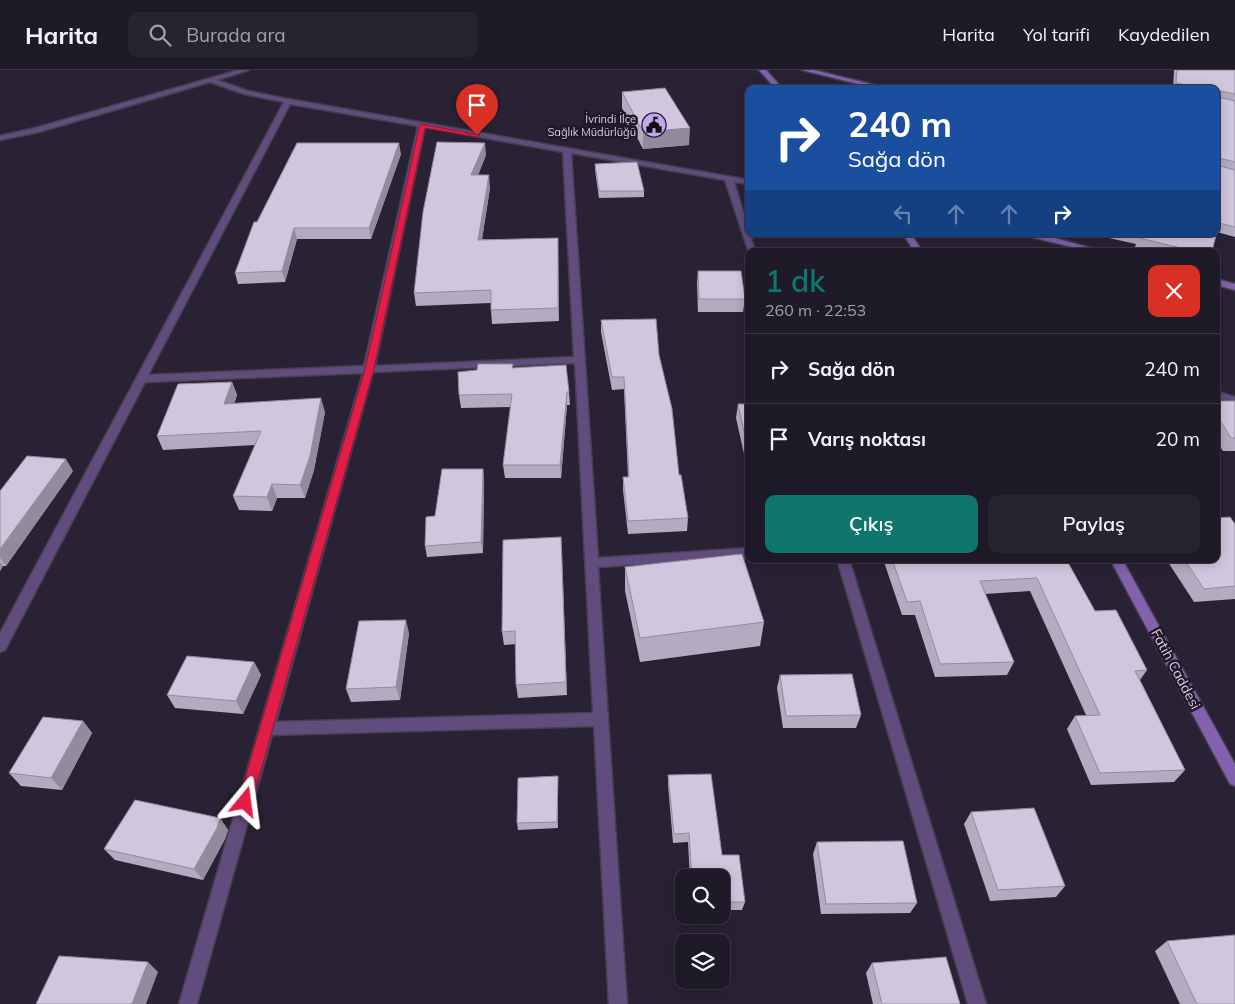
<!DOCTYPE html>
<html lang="tr">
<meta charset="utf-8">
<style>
:root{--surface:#1f1a27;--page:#27232f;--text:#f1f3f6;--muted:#a1a1a7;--line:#3c3844;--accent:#0f766e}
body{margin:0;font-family:Mulish,sans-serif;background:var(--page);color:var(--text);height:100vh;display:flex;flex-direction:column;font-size:19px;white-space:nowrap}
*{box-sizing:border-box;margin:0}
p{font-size:16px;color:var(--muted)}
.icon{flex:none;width:28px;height:28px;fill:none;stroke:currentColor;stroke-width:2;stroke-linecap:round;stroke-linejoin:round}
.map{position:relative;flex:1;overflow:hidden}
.panel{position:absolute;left:745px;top:178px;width:475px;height:315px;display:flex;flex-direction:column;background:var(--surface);border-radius:10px;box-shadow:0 2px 12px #0003,0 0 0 1px var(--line)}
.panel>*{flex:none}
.top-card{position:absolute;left:745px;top:15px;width:475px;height:152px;border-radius:10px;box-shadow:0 2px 12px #0003,0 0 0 1px var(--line);background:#1a4fa0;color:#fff;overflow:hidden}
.fabs{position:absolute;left:675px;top:799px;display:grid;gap:10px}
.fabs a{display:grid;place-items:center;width:55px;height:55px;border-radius:10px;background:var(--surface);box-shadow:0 2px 12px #0003,0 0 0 1px var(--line);font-size:25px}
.pin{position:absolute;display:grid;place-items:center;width:42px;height:42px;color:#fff;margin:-51px -21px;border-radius:50% 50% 50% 0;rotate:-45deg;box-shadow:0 0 5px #0007}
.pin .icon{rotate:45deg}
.me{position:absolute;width:55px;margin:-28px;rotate:16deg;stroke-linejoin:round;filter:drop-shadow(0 0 4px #0008)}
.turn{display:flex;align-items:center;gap:18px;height:105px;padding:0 20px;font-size:22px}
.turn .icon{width:65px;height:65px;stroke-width:2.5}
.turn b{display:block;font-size:35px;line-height:42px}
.lanes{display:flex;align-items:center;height:48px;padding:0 20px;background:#0003;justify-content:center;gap:25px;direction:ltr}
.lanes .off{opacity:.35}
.round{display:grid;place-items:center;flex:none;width:52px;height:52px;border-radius:10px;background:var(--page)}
.headline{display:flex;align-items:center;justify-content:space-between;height:85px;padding:0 20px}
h1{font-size:30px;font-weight:600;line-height:38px;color:var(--accent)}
.action{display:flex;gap:10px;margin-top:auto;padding:10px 20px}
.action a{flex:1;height:58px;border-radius:10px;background:var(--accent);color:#fff;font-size:20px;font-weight:600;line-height:58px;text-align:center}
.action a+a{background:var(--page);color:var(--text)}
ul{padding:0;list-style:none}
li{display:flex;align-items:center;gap:15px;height:70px;padding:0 20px;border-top:1px solid var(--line)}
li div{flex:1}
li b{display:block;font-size:19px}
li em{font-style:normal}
header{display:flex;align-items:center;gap:30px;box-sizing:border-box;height:70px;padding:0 25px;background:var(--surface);border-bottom:1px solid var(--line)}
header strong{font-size:24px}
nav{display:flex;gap:28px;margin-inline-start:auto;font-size:18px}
.search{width:350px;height:45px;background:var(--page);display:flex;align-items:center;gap:12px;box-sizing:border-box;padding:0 18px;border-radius:10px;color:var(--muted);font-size:19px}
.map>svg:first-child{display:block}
</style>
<header>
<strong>Harita</strong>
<div class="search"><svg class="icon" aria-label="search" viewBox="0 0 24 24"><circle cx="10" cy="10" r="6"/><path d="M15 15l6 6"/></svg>Burada ara</div>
<nav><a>Harita</a><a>Yol tarifi</a><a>Kaydedilen</a></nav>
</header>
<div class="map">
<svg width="1235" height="934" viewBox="0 0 1235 934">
<rect width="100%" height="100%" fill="#292234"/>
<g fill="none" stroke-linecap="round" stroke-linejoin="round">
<defs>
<g id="street">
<path d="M 239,0 L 249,0 L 217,10 L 248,21 L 288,29 L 749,110 L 749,114 L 734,112 L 755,181 L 749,181 L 749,183 L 725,110 L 571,83 L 598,488 L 749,478 L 749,488 L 598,497 L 627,934 L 609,934 L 594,656 L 272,665 L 197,934 L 179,934 L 363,303 L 145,312 L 5,580 L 0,582 L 0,563 L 284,32 L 244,24 L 210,12 L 39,62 L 0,70 L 0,66 L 35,58 ZM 290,34 L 418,56 L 364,296 L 148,305 ZM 425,57 L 563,82 L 574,287 L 375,296 ZM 575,293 L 593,643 L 276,652 L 373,302 Z"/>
<polygon points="1216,321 1235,327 1235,334 1216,328"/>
<polygon points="837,489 849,489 986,934 968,934"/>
</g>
<g id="secondary">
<polygon points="759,0 766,0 783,19 776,19"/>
<polygon points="802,0 814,0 891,19 878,19"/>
<polygon points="903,164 911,164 922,181 914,181"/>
<polygon points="1026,164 1040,164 1102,181 1088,181 1027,166"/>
<polygon points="1216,209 1235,214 1235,220 1216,215"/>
<polygon points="1110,489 1122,489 1235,694 1235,716 1230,714"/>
</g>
</defs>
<use href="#street" stroke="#453e4f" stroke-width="3"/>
<use href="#secondary" stroke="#453e4f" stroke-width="3"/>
<use href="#street" fill="#614d7d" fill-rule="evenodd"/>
<use href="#secondary" fill="#8361ae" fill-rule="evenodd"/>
</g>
<g fill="#b3abc0">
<polygon points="1174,0 1235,0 1235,167 1217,162 1212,181 1152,181 1135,177 1136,174 1091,164 1216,164 1216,19 1173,19"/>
<polygon points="622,22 689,75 643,79 622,38"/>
<polygon points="401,84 371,169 297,169 285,212 238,214 235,203 257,152"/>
<polygon points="486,85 478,105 490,118 482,169 558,180 559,251 492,254 491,240 491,233 416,236 414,223"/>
<polygon points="595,94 644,121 644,127 599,128 595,100"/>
<polygon points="698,201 745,229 743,242 698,242 697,214"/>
<polygon points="601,250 659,285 679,405 688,448 687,461 628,464 623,420 623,407 628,407 624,319 612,320 601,262"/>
<polygon points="513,298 569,322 570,335 567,335 561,408 505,408 503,395 511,337 461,338 459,325"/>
<polygon points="232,312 237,325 234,334 325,342 314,400 305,428 277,428 272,441 239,440 233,426 255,375 163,380 157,366"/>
<polygon points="1216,331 1235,331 1235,381 1223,381 1216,371"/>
<polygon points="738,334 749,334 749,406 736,348"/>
<polygon points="483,399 484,410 483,483 427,487 425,476 435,446"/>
<polygon points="73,401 6,496 3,496 0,501 0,421"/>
<polygon points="1235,454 1235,529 1194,532 1166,489 1216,489"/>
<polygon points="561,467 567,625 518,628 516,615 516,574 504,575 502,562"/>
<polygon points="883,489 1066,489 1095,541 1147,600 1140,610 1185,700 1174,712 1091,715 1067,659 1075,646 1086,645 1030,521 985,524 1014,592 1007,605 935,607 915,545 902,545"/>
<polygon points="625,497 764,552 760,576 640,592 625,521"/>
<polygon points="409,563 400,630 351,632 346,619"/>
<polygon points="254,592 261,605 243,644 175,638 167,625"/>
<polygon points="780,605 861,645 856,658 783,658 777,618"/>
<polygon points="83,651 92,663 62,720 21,716 9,703"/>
<polygon points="668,705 722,785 745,832 742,840 721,840 721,808 690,808 688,772 673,773 668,715"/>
<polygon points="558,706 558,758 518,760 517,753"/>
<polygon points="971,742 1065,816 1056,827 990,831 964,754"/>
<polygon points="220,748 228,760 225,769 203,810 115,790 104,779"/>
<polygon points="817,772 917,833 910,843 821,844 813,784"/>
<polygon points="1167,871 1235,934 1180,934 1155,881"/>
<polygon points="872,893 960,934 873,934 866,903"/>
</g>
<g fill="#928b9c">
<polygon points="690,58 689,75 643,79 643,62"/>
<polygon points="399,73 401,84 371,169 369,158"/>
<polygon points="485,73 486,85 473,118 471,105"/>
<polygon points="489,105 490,118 480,182 478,170"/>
<polygon points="294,158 297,169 285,212 282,201"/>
<polygon points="558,168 558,180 559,251 558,238"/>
<polygon points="232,312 237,325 229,348 224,334"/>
<polygon points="567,322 567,335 561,408 560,395"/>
<polygon points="321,328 325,342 314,400 305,428 300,415"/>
<polygon points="66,389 73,401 6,496 0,488 0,479"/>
<polygon points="483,399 484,410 483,483 481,472"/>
<polygon points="272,414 277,428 272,441 267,427"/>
<polygon points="561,467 562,480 567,625 566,612"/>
<polygon points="0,491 3,496 0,501"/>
<polygon points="406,550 409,563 400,630 396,617"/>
<polygon points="254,592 261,605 243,644 236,631"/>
<polygon points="83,651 92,663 62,720 51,708"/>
<polygon points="558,706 558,758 557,752"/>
<polygon points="220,748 228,760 225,769 203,810 194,799"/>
<polygon points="148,892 158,902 146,934 132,934"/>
</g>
<g fill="#d0c7df" stroke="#928b9c">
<polygon points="1177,0 1235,0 1235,24 1220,21 1218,27 1235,31 1235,92 1219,88 1220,96 1235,100 1235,157 1219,153 1212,181 1194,181 1139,168 1140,165 1133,164 1216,164 1216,19 1205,19 1176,13"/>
<polygon points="665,18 690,58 643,62 622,22"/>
<polygon points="437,72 485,73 471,105 489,105 478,170 558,168 558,238 491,240 491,220 414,223 423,142"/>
<polygon points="297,73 399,73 369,158 294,158 282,201 235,203 254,152 257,152"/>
<polygon points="637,92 644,121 599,121 595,94"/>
<polygon points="698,201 741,201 745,229 699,229"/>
<polygon points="656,249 659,285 672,339 679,405 681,405 688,448 628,451 623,407 629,407 624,307 612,307 601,250"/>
<polygon points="478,294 513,294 512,298 566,295 569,322 567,322 560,395 503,395 512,324 459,325 458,302 477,300"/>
<polygon points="232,312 224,334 321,328 310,386 300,415 272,414 267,427 233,426 261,361 157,366 178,314"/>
<polygon points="1216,331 1235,331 1235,368 1231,368 1216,344"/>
<polygon points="738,334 749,334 749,385"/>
<polygon points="27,386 66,389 0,479 0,421"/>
<polygon points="442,399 483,399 481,472 425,476 426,447 435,446"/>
<polygon points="1230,447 1235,454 1235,516 1204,519 1184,489 1216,489 1216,448"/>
<polygon points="561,467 566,612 516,615 515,561 502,562 503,470"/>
<polygon points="742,484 764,552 640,568 625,497"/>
<polygon points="892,489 1066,489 1095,541 1116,540 1147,600 1135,601 1185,700 1100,703 1075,646 1100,645 1037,508 980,511 1014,592 940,594 920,531 907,532"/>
<polygon points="406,550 396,617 346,619 359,551"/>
<polygon points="187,586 254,592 236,631 167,625"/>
<polygon points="852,604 861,645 786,646 780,605"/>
<polygon points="43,647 83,651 51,708 9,703"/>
<polygon points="711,704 722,785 739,785 745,832 721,832 721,808 692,808 689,763 674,764 668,705"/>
<polygon points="558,706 557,752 517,753 518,708"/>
<polygon points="135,730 220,748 217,758 194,799 104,779"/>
<polygon points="1034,738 1065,816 998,820 971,742"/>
<polygon points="903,771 917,833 826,834 817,772"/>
<polygon points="1235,865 1235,934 1197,934 1167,871"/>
<polygon points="59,886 148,892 132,934 36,934"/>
<polygon points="946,887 960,934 882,934 872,893"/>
</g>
<polygon fill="#e11d48" stroke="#92132f" points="420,54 480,65 477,67 425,58 374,299 252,732 250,737 245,739 240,737 238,732 365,299"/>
<defs>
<symbol id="civic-disc" viewBox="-11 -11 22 22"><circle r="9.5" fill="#c5a6f0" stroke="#201829"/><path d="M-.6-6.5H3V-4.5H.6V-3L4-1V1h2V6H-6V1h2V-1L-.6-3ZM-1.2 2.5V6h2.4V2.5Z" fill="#111"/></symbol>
</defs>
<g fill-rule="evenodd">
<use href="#civic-disc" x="640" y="41" width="28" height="28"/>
</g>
<g text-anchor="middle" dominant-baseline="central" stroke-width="5" stroke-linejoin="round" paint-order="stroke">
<g font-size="11" fill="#d5d0dc" stroke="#201829" text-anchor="end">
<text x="636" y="49">İvrindi İlçe<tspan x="636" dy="13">Sağlık Müdürlüğü</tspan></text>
</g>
<g font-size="14" fill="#d5d0dc" stroke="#201829">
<text transform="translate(1176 599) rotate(62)">Fatih Caddesi</text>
</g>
</g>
</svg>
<div class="fabs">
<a><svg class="icon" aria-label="search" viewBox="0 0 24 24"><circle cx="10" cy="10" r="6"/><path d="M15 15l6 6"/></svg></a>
<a><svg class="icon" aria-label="layers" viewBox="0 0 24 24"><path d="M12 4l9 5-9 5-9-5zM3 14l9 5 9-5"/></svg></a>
</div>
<div class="pin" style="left:477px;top:65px;background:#d93025"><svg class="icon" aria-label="arrive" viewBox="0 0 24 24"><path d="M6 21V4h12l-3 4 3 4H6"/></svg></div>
<svg class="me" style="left:245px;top:732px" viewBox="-20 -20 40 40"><path d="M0-17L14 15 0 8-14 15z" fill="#e11d48" stroke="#fff" stroke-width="4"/></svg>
<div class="top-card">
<div class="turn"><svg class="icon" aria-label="right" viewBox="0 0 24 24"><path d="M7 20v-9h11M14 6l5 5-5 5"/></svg><div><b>240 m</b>Sağa dön</div></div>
<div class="lanes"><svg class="icon off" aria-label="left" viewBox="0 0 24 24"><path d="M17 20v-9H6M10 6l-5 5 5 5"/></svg><svg class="icon off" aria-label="ahead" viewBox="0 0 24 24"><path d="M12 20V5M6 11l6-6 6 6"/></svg><svg class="icon off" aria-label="ahead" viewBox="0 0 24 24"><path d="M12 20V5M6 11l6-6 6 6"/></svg><svg class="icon" aria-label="right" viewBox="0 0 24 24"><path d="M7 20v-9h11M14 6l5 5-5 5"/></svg></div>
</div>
<section class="panel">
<div class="headline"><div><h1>1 dk</h1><p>260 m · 22:53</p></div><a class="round" style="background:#d93025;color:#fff"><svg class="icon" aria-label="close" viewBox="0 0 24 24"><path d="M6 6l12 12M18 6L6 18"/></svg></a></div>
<ul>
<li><svg class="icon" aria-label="right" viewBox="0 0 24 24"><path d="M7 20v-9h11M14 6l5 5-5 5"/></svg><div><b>Sağa dön</b></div><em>240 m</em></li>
<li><svg class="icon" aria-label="arrive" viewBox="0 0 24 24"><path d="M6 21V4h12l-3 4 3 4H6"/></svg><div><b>Varış noktası</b></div><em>20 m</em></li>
</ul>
<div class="action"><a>Çıkış</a><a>Paylaş</a></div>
</section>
</div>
